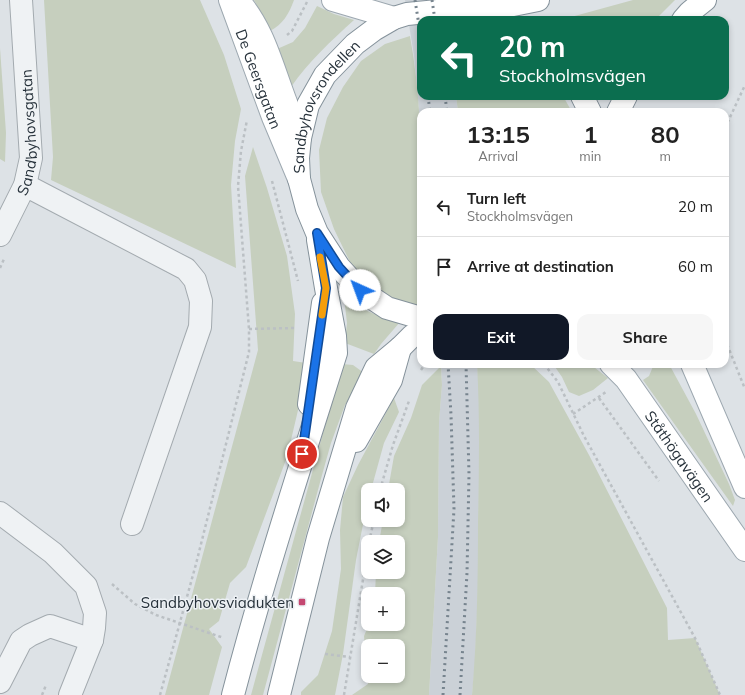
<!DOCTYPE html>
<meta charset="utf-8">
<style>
:root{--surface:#fff;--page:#f6f6f6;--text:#222;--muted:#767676;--line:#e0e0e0;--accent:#111827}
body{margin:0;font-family:Mulish,sans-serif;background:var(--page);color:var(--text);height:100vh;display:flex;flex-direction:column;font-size:15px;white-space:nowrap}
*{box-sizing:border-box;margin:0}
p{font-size:13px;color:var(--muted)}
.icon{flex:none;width:22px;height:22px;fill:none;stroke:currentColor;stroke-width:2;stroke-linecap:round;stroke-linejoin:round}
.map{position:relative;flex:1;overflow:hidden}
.side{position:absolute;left:417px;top:108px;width:312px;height:260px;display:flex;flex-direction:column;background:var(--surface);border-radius:12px;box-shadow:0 2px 6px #0003}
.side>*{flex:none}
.top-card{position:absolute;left:417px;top:16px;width:312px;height:84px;border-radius:12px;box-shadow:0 2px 6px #0003;background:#0b6e4f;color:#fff;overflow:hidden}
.controls{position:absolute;left:361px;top:483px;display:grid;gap:8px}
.controls a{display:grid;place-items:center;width:44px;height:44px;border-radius:8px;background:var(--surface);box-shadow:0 2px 6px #0003;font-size:20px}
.pin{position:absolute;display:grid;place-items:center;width:34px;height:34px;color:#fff;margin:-17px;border:2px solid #fff;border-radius:50%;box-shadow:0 1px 4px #0007}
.me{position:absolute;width:44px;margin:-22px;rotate:317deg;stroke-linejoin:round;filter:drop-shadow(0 0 3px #0008)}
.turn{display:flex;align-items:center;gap:14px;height:84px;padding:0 16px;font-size:18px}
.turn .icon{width:52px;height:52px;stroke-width:2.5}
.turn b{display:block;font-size:28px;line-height:34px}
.eta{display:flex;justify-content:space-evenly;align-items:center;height:68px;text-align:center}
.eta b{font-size:24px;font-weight:700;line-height:28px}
.primary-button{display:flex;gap:8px;margin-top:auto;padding:8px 16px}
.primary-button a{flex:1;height:46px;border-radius:12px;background:var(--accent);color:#fff;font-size:16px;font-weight:700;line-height:46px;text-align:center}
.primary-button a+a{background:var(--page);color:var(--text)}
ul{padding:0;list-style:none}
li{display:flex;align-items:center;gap:12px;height:60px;padding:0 16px;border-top:1px solid var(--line)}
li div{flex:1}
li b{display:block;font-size:15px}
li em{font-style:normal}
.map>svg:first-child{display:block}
</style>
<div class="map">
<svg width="745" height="695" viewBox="0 0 745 695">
<rect width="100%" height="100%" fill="#dde2e6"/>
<g fill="#cbd1d7">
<polygon points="405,0 445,0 421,20 421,96 456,96 458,112 421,112 421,132 414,56"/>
<polygon points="441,364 477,364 479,389 479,484 478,588 475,664 472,695 429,695 438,537 439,422 442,385"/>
</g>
<g fill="#c6cfbe" fill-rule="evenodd">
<polygon points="44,0 200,0 224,55 241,109 235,141 231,185 236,268 51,180 53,157"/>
<path d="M 254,0 L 294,0 C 289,14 283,24 270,31 Z"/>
<polygon points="633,0 675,0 655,20 539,20 571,17"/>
<path d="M 317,6 L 334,14 L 354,20 C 331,41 309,61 291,87 L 277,49 L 293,42 L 305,28 Z"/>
<path d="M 410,36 C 426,124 421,216 421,306 L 404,303 L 385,294 L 366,280 L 350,262 L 334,229 L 321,192 L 319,150 L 327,118 L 343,87 L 361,61 L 385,44 Z"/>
<polygon points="0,48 6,133 5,162 0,159"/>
<polygon points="456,96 563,96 572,112 458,112"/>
<polygon points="253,147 267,188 287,256 295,314 293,361 306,363 303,389 287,457 246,567 230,583 219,621 209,629 222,647 209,695 165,695 258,350 245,176"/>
<path d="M 347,296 C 365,314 377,314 400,322 L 381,344 L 374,354 L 345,343 L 347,323 L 344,297 Z"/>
<polygon points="342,364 353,365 364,373 345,405 331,443 322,475 263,695 251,695"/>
<path d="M 477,364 L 530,364 L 549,382 L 589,455 L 667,608 L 668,640 L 695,638 L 720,695 L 472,695 C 477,637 478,580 478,522 C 479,469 480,416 477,364 Z"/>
<polygon points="553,364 590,364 608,378 593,390 579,396 569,392 562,377"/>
<polygon points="654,364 669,364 696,414 729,484 735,500 733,506 643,380 649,376"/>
<path d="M 441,366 L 442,385 L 439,422 L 438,537 L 429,695 L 352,695 L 368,684 L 364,636 L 369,624 L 398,624 L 398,594 L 375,594 L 376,572 L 398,572 L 398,542 L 379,542 L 383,520 L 398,520 L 398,490 L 388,490 L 394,456 L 411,418 L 422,385 ZM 368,646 L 398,646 L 398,676 L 368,676 Z"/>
<polygon points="394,398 399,412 384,443 371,490 368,490 368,499 356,560 343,654 335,695 301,695 301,692 318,675 332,631 341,569 340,530 343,497 358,465"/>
</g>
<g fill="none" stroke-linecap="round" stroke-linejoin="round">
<defs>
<g id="minor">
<polyline points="25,185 186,269 195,280 201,301 200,327 132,524"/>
<path id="s1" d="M 0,235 L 25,185 L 31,158 L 21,0"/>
<polyline points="0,513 53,553 86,586 95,613 94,628 92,640 70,695"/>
<polyline points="0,682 21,641 30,635 50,626 92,640"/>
</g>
<g id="major">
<path id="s2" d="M 230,0 L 273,117 L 299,179"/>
<path d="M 238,0 C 260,25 269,55 280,86 C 286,103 293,121 300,138"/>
<polyline points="333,0 394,18"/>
<path id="s3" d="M 611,364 L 626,379 L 745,550"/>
<polyline points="692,364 745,487"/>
</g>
<g id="highway">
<polyline points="484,11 538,0"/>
<polyline points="683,20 690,12 705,0"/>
<polyline points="582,96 590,112"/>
<polyline points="618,112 626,96"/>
<path id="s4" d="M 421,318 L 387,308 L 360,290 L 339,267 L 317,233 L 307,209 L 299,179 L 298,158 L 300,138 L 308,105 L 325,75 L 355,44 L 375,29 L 394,18 L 407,14 L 447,10 L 484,11 L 501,20"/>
<polyline points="309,404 323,303"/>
<polyline points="356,441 391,380 400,348"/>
<path d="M 233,695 C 263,580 300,467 336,353 L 335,336 L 326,288 L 318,240"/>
<polyline points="279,695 318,538 357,408 376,368 400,348 412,336 421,330"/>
</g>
</defs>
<use href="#minor" stroke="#a3aaaf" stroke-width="24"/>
<use href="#major" stroke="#9da8b0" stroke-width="24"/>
<use href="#highway" stroke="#85929b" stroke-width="24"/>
<g stroke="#bbc0c4" stroke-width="2.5" stroke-dasharray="3 3" stroke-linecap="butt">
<polyline points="287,35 292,31 308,0"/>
<polyline points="725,128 745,85"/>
<polyline points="272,181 298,281"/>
<polyline points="0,268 4,259"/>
<polyline points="249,329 296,328"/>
<polyline points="725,339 745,389"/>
<polyline points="544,364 558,382 584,436 695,638 720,695"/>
<polyline points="421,370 425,364"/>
<polyline points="599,398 659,481"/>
<polyline points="573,414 606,392"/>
<polyline points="380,490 393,445 409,401"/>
<polyline points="369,542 374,520"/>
<polyline points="112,584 135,604 156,615 224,638"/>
<polyline points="325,654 350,657"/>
<polyline points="42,695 46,685"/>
<polyline points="160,695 196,564 249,352 249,329 238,186 241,151 247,120"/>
<polyline points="344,695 368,549"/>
</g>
<use href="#minor" stroke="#eff2f4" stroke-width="22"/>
<use href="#major" stroke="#fff" stroke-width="22"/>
<use href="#highway" stroke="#fff" stroke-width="22"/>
<g stroke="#77848e" stroke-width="3" stroke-dasharray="2 4" stroke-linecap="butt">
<polyline points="415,0 421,38"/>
<polyline points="432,0 435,20"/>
<polyline points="428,96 430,112"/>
<polyline points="445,96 447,112"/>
<polyline points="443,695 454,509 451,415 448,364"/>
<polyline points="460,695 467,573 469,474 466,364"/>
</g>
</g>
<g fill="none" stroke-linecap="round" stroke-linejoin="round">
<defs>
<polyline id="route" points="302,454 326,288 317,233 339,267 360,290"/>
</defs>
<use href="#route" stroke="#114b97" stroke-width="10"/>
<use href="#route" stroke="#1a73e8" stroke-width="7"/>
<polyline stroke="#f59e0b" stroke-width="7" points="320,257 326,288 322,315"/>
</g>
<rect fill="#c44871" stroke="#ecf0f4" stroke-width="1.5" x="298" y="598" width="8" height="8" rx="2"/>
<g text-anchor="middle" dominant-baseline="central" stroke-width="3" stroke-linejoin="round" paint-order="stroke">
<g font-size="15" fill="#27323b" stroke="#ecf0f4">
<text stroke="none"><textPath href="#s2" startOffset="84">De Geersgatan</textPath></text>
<text stroke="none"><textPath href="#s4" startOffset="277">Sandbyhovsrondellen</textPath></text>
<text stroke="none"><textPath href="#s1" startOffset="109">Sandbyhovsgatan</textPath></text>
<text stroke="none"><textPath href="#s3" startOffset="115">Ståthögavägen</textPath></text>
</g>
<g font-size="15" fill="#27323b" stroke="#ecf0f4" text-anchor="end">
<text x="294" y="602">Sandbyhovsviadukten</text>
</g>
</g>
</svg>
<div class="controls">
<a><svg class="icon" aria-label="sound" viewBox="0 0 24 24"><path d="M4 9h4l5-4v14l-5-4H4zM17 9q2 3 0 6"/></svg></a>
<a><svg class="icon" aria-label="layers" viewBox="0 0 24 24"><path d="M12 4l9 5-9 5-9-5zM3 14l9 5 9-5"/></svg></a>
<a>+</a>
<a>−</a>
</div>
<div class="pin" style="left:302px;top:454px;background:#d93025"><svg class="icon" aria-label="arrive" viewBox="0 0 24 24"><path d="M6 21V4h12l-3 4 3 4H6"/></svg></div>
<svg class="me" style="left:360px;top:290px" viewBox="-20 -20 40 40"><circle r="19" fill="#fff"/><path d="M0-13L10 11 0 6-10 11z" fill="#1a73e8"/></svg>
<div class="top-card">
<div class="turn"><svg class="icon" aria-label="left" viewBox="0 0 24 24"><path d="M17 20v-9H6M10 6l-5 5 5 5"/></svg><div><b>20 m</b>Stockholmsvägen</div></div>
</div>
<section class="side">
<div class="eta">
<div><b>13:15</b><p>Arrival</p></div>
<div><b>1</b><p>min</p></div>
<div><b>80</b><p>m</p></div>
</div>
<ul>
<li><svg class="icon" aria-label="left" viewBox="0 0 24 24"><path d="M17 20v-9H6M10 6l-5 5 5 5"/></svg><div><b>Turn left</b><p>Stockholmsvägen</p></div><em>20 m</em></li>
<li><svg class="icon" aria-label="arrive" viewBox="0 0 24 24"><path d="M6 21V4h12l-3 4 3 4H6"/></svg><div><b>Arrive at destination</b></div><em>60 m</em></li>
</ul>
<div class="primary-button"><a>Exit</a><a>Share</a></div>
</section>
</div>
